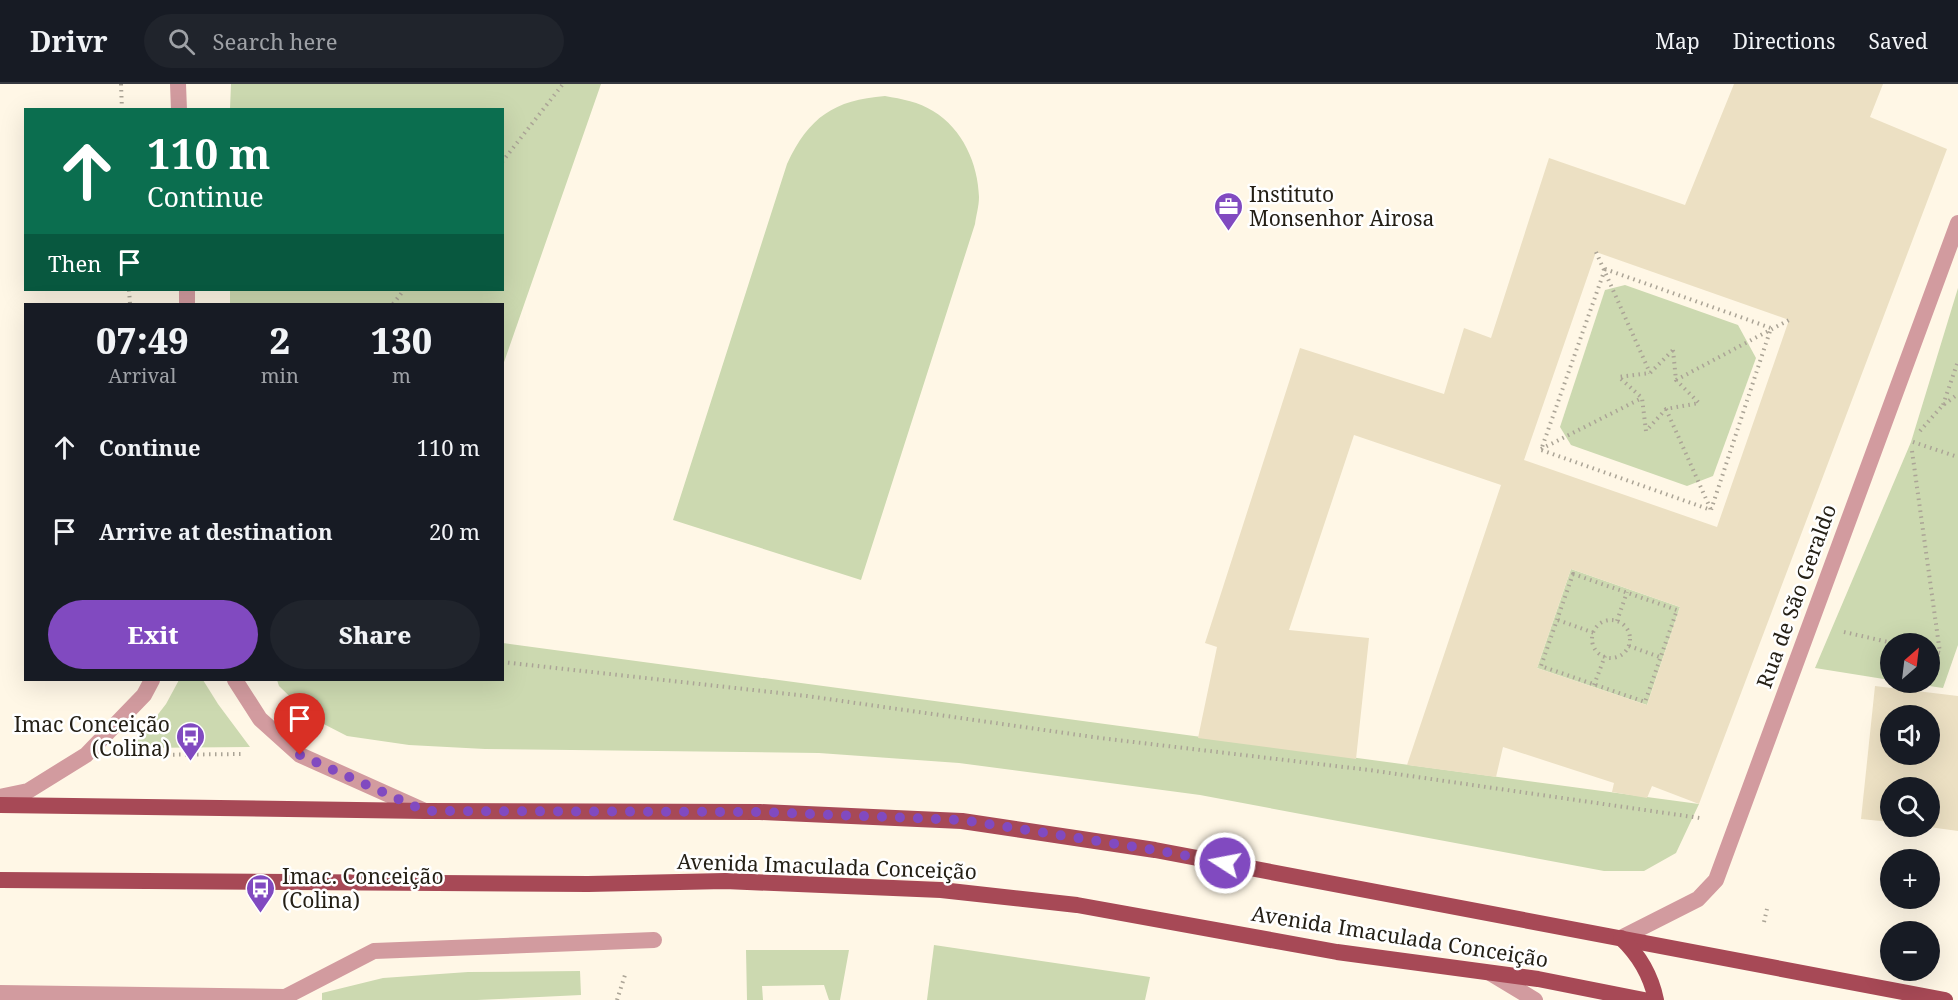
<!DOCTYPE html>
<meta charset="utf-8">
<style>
:root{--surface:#171b24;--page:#20242c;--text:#f1f3f6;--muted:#9ea1a6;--line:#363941;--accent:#814ac0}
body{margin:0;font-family:"Noto Serif",serif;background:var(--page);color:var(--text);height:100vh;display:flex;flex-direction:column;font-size:22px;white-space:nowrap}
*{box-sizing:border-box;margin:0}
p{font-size:20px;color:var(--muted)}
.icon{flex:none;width:33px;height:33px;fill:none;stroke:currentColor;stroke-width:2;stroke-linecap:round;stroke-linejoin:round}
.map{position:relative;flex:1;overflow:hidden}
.details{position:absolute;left:24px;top:219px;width:480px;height:378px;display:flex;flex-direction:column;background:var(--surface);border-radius:0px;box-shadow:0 6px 24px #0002}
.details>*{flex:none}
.guide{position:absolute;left:24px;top:24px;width:480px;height:183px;border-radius:0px;box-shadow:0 6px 24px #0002;background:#0b6e4f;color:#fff;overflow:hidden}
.needle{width:39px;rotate:28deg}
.fabs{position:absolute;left:1880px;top:549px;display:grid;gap:12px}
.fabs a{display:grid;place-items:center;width:60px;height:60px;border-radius:50%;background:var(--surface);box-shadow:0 6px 24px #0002;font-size:30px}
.pin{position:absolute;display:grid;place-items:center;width:51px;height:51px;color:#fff;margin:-62px -26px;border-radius:50% 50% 50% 0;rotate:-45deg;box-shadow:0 0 6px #0007}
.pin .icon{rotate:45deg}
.me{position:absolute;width:66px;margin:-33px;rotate:281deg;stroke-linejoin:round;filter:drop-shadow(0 0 4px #0008)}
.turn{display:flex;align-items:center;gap:21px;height:126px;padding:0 24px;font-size:27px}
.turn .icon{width:78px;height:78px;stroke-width:2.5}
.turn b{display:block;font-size:42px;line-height:51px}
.then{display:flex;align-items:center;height:57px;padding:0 24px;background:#0003;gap:12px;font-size:22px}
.eta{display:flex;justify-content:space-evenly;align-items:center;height:102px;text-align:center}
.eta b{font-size:36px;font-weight:800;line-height:42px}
.action{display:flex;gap:12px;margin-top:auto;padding:12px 24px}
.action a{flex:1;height:69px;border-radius:36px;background:var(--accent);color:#fff;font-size:24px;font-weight:800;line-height:69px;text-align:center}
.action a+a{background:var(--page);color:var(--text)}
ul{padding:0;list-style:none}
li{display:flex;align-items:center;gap:18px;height:84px;padding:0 24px}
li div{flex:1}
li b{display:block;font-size:22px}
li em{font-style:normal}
header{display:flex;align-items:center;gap:36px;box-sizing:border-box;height:84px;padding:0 30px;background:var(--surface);border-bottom:2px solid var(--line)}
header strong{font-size:28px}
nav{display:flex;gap:33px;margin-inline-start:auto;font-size:21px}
.search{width:420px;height:54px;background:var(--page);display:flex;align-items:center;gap:15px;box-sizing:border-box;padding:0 21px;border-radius:33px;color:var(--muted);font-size:22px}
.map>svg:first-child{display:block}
</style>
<header>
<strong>Drivr</strong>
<div class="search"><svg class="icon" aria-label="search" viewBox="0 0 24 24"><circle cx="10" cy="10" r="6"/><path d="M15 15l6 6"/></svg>Search here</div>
<nav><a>Map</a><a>Directions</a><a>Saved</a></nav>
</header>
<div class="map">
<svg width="1958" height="916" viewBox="0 0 1958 916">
<rect width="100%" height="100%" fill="#fff7e6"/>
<g fill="#ccd9b0">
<polygon points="231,0 601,0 503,281 502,220 230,220 230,206 502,206 502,26 230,25"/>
<path d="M 885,12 C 902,15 919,18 933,27 C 963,45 978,80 979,113 C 979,122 976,132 975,140 L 861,496 L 673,436 L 787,80 C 809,33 834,16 885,12 Z"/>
<polygon points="1625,201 1738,241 1756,274 1713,392 1687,402 1571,361 1560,343 1605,206"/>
<polygon points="1958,204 1958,561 1943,604 1909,599 1929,598 1929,560 1890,560 1890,596 1815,584 1911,358"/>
<polygon points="1571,485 1680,523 1647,621 1537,584"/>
<polygon points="503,559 1699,720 1676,769 1644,787 1604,787 1200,711 959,679 819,669 485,665 409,661 347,652 312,634 279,602 277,596 502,596"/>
<polygon points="179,596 203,596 218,620 250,663 132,664 166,620"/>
<polygon points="934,861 1150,893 1145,916 927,916"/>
<polygon points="746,866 849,866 840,916 829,916 824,901 762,902 763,916 747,916"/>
<polygon points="580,887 581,911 477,916 322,916 322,909 383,894 468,888"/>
</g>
<g fill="#ece0c3" fill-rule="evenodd">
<path d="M 1734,0 L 1883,0 L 1870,33 L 1947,65 L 1699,720 L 1652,702 L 1647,714 L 1612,708 L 1614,699 L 1503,663 L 1496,693 L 1407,681 L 1501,401 L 1354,351 L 1289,546 L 1369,554 L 1356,675 L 1198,654 L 1217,563 L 1205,559 L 1300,264 L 1444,310 L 1464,244 L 1491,254 L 1549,74 L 1685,121 ZM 1596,168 L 1789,236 L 1717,443 L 1524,376 ZM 1571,485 L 1680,523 L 1647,621 L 1537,584 Z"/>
<path d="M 1875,602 L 1958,612 L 1958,747 L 1922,742 L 1929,742 L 1929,704 L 1890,704 L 1890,738 L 1861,735 ZM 1890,632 L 1929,632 L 1929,670 L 1890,670 Z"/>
</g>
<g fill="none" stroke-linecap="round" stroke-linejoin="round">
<g stroke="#aba496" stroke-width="4" stroke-dasharray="1.5 4.5" stroke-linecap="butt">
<polyline points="121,0 122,26"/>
<polyline points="502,78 563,0"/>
<polyline points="1596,168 1650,289"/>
<polygon points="1605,185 1771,244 1711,426 1541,366"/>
<polyline points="129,206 130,220"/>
<polyline points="393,220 404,206"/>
<polygon points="1673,266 1676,296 1699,319 1666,325 1646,347 1642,314 1619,293 1650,289"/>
<polyline points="1676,296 1789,236"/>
<polyline points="1943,321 1958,277"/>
<polyline points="1666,325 1711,426"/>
<polyline points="1920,347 1942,322 1958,310"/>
<polyline points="1913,358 1958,373"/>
<polyline points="1541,365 1642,314"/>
<polyline points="1912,367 1940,569 1929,566"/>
<polygon points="1573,490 1677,526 1645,618 1541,582"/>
<polyline points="1558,536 1594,549"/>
<circle cx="1611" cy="555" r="19"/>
<polyline points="1617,537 1627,508"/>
<polyline points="1844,548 1897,560"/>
<polyline points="1629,562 1660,573"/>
<polyline points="502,578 807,612 1100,654 1369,686 1700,734"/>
<polyline points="1594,601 1605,572"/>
<polyline points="137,671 245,670"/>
<polyline points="1764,838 1767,825"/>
<polyline points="617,916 625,891"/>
</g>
<polyline stroke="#d29b9f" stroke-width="16" points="0,909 285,913 374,867 654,856"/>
<g stroke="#d29b9f" stroke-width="16">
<polyline points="178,0 179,26"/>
<polyline points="187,206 187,220"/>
<polyline points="235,596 260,635 300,671 425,727"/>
<polyline points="0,713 28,707 86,671 144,611 152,596"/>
<polyline points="1621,854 1698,815 1716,796 1958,139"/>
</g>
<polyline stroke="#d29b9f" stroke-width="16" points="1490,889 1535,916"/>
<g stroke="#a74956" stroke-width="16">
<polyline points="0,721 425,727 760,728 962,737 1155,766 1945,916"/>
<polyline points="0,796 588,800 725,797 941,806 1077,821 1337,868 1538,895 1644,916"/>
<path d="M 1621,854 C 1640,872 1651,891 1656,916"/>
</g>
</g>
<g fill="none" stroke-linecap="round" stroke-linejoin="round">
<polyline stroke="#814ac0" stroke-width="10" stroke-dasharray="0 18" points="300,671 425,727 760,728 962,736 1155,766 1225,779"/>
</g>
<defs>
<symbol id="office-pin" viewBox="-11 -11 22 30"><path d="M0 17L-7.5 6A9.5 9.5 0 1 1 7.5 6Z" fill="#814ac0" stroke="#fff"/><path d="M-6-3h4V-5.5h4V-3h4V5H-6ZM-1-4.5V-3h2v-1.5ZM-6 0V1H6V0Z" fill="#fff"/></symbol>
<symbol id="bus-pin" viewBox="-11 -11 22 30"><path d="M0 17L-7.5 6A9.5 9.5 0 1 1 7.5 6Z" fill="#814ac0" stroke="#fff"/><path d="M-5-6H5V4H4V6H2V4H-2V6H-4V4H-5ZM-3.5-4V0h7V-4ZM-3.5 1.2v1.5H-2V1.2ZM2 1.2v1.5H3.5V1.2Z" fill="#fff"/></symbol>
</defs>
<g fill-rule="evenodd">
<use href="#office-pin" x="1212" y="106" width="33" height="45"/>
<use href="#bus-pin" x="174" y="636" width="33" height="45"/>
<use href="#bus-pin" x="244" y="788" width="33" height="45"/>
</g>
<g text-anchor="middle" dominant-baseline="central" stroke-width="5" stroke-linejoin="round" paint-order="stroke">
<g font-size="21" fill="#252016" stroke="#fff" text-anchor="start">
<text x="1249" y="110">Instituto<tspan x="1249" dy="24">Monsenhor Airosa</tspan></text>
<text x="170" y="640" text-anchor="end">Imac Conceição<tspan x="170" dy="24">(Colina)</tspan></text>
<text x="282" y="792">Imac. Conceição<tspan x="282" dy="24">(Colina)</tspan></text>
</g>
<g font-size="21" fill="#252016" stroke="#fff">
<text transform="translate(1796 512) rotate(-70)">Rua de São Geraldo</text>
<text transform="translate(827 782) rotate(2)">Avenida Imaculada Conceição</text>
<text transform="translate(1400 852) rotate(9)">Avenida Imaculada Conceição</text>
</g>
</g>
</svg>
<div class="fabs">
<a><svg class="needle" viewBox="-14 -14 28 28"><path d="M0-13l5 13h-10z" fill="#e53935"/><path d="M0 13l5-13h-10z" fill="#9ea1a6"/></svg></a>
<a><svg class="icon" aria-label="sound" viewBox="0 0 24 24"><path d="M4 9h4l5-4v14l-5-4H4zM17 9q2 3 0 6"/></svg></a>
<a><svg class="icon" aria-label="search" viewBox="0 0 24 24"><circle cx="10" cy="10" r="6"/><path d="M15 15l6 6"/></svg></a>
<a>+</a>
<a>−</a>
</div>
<div class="pin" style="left:300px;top:671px;background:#d93025"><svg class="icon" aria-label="arrive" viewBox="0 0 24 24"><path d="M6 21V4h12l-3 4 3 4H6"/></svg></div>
<svg class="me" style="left:1225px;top:779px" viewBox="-20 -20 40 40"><circle r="17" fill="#814ac0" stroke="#fff" stroke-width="3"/><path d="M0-11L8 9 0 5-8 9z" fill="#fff"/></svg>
<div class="guide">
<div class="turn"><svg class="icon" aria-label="ahead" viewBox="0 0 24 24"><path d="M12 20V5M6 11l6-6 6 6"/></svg><div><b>110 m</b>Continue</div></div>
<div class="then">Then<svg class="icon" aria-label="arrive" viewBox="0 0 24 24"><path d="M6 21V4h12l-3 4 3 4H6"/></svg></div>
</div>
<section class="details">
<div class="eta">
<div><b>07:49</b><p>Arrival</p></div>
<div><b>2</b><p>min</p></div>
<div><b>130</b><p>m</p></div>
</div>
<ul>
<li><svg class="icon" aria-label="ahead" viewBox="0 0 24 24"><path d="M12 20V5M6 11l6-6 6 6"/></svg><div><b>Continue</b></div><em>110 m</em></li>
<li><svg class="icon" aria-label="arrive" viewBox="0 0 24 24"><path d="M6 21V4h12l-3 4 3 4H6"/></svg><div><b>Arrive at destination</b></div><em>20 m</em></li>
</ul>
<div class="action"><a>Exit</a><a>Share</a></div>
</section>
</div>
